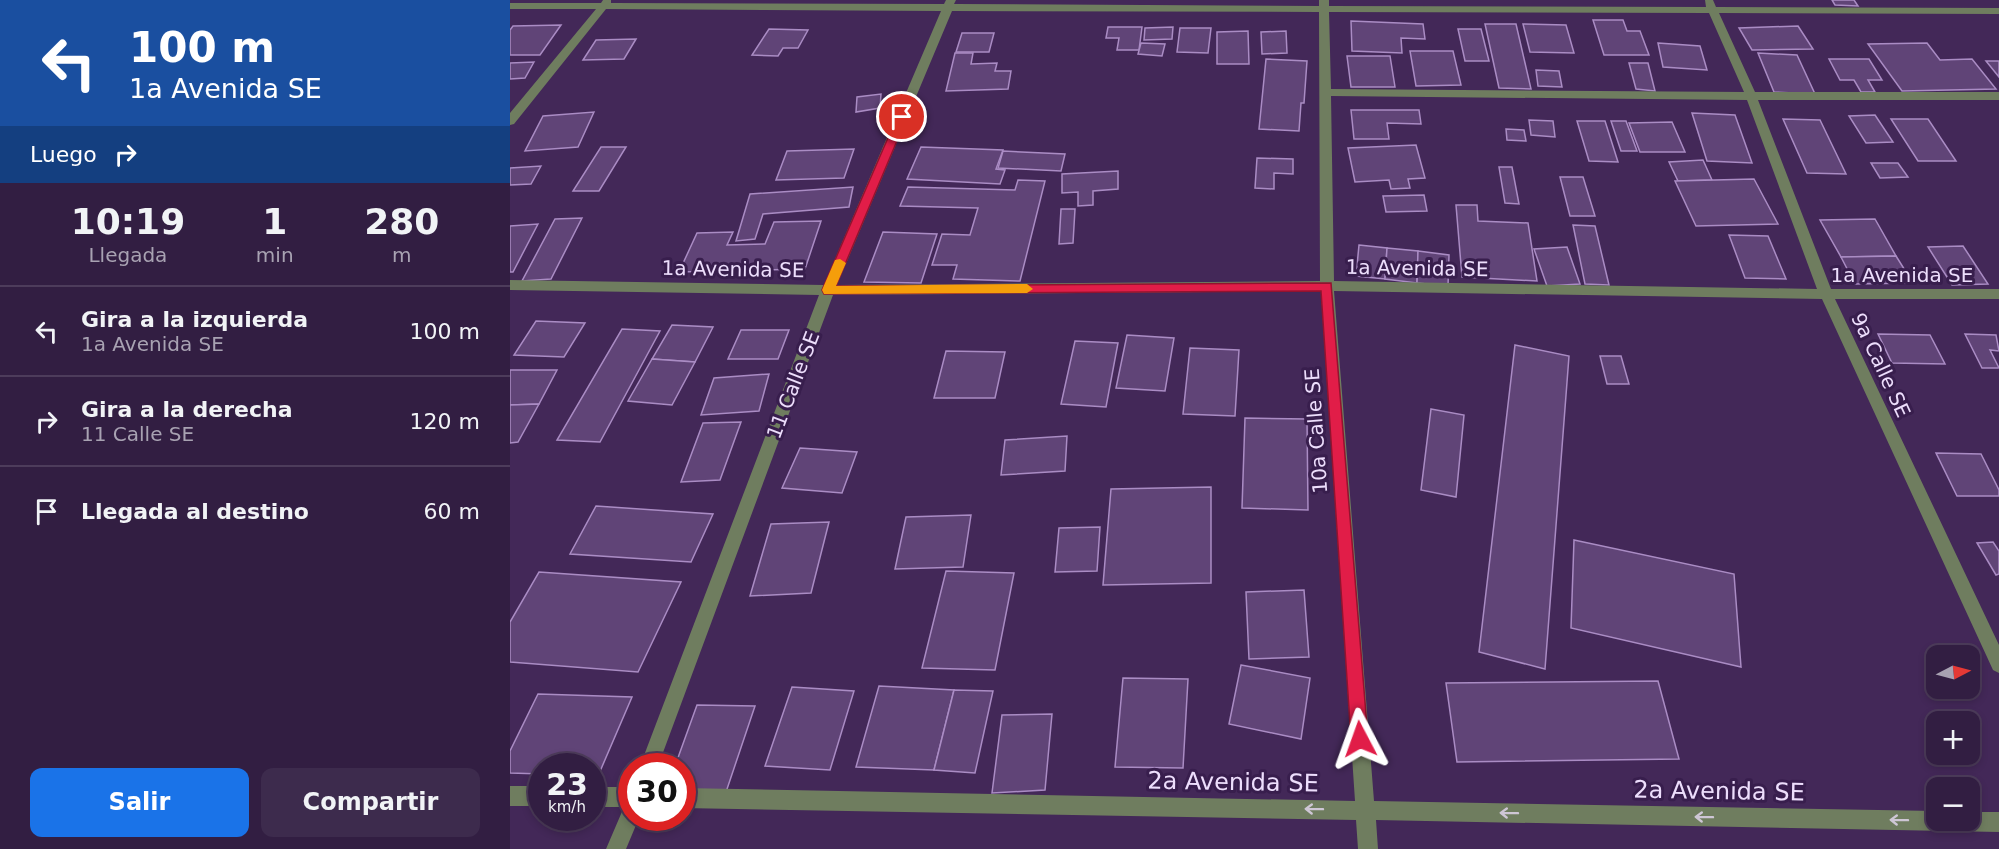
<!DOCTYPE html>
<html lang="es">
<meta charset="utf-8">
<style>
:root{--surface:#321e42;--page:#3d2b4d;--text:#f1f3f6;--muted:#a8a2b2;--line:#4d3c5b;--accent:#1a73e8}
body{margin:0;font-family:"DejaVu Sans",sans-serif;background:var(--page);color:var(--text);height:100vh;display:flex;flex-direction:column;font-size:22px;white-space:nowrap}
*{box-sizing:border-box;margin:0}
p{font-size:20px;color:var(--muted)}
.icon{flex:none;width:33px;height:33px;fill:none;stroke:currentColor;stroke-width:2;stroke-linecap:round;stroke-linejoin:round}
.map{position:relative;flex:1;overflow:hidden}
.drawer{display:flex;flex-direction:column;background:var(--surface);width:510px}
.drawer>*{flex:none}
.hud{background:#1a4fa0;color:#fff;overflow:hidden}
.needle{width:39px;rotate:84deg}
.fabs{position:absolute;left:1416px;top:645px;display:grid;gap:12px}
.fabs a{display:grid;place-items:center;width:54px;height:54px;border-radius:12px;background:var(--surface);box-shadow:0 3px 9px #0003,0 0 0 2px var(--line);font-size:30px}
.speed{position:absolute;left:18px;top:753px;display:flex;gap:12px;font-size:30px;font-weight:700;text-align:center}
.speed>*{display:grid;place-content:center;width:78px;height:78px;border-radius:50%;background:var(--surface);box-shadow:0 3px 9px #0003,0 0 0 2px var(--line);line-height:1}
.speed small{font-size:15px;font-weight:400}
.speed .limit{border:9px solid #d22;background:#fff;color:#111}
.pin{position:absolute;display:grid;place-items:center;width:51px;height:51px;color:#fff;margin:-26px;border:3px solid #fff;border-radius:50%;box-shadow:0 2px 6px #0007}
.me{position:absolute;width:66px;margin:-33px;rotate:356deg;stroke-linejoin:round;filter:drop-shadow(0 0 4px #0008)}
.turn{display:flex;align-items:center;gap:21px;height:126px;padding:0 30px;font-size:27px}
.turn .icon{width:78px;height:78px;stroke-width:2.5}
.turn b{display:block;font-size:42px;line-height:51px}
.then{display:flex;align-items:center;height:57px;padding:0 30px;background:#0003;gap:12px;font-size:22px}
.eta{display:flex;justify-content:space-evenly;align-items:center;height:102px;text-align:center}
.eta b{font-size:36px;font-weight:700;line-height:42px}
.button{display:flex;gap:12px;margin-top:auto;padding:12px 30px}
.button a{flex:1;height:69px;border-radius:12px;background:var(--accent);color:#fff;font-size:24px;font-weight:700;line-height:69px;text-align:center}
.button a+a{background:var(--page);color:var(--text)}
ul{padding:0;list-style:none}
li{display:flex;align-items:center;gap:18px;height:90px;padding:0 30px;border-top:2px solid var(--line)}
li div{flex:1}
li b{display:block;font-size:22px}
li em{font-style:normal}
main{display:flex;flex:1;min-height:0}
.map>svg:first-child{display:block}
</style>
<main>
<section class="drawer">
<div class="hud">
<div class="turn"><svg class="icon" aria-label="left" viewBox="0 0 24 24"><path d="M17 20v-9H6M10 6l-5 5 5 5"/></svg><div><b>100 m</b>1a Avenida SE</div></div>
<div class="then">Luego<svg class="icon" aria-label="right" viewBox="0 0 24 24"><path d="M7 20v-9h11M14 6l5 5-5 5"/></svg></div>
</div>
<div class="eta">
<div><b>10:19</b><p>Llegada</p></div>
<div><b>1</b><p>min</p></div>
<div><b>280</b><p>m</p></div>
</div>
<ul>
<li><svg class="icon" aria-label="left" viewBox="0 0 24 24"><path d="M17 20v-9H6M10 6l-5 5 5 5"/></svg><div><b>Gira a la izquierda</b><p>1a Avenida SE</p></div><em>100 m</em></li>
<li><svg class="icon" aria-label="right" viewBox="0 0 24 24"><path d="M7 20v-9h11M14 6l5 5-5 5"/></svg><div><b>Gira a la derecha</b><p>11 Calle SE</p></div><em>120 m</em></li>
<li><svg class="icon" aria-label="arrive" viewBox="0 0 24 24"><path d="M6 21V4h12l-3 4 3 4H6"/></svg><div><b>Llegada al destino</b></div><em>60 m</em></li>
</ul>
<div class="button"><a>Salir</a><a>Compartir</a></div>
</section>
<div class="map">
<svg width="1489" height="849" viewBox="0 0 1489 849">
<rect width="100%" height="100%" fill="#432858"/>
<g fill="#604477" stroke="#aa8cc4" stroke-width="1.5">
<polygon points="1322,0 1344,0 1348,6 1325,5"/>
<polygon points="1083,20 1113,20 1117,31 1130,31 1139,55 1094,55"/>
<polygon points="841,21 913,24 915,39 891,38 892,53 842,51"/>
<polygon points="975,24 1006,24 1021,89 989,88"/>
<polygon points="1013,24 1056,25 1064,53 1020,52"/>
<polygon points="51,25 30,55 0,55 0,30 3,26"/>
<polygon points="1288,26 1303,49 1242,50 1229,28"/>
<polygon points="598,27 632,27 629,50 607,50 609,38 596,38"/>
<polygon points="663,27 662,39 634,40 635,28"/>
<polygon points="670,28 701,28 698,53 667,52"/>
<polygon points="259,29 298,30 288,48 273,48 268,56 242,55"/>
<polygon points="948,29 971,29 979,61 955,61"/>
<polygon points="738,31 739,64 707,64 707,32"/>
<polygon points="776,31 777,53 752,54 751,32"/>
<polygon points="452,33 484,33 479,52 446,52"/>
<polygon points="126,39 114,59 73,60 86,40"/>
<polygon points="631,43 655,44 652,56 628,54"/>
<polygon points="1148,43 1190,46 1197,70 1153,67"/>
<polygon points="1417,43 1430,60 1462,59 1486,89 1392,91 1358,44"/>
<polygon points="900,51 943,51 951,85 906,86"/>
<polygon points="445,53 463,53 461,64 487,63 485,71 501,71 498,89 436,91"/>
<polygon points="1248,53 1287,55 1305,94 1264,92"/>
<polygon points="837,56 880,56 885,87 841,87"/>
<polygon points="756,59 797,61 794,103 791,103 789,131 749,129"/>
<polygon points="1319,59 1359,59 1372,80 1358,80 1365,92 1351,92 1344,80 1330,80"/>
<polygon points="1476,61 1489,61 1489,77"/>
<polygon points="24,62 15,78 0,79 0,63"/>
<polygon points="1119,63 1138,63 1145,91 1126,89"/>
<polygon points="1026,70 1049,71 1052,87 1028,86"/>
<polygon points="371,94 370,108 346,112 347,97"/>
<polygon points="841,110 909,110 911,124 877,123 879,139 844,139"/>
<polygon points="84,112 68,147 15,151 33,116"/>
<polygon points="1182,113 1225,115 1242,163 1197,161"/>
<polygon points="1365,115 1383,142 1356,143 1339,116"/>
<polygon points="1273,119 1310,120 1336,174 1297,173"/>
<polygon points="1381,119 1418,119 1446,161 1408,161"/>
<polygon points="1019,120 1043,121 1045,137 1021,135"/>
<polygon points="1067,121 1095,121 1108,162 1079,161"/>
<polygon points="1101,121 1116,121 1127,151 1111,151"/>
<polygon points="1162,122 1175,152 1130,152 1119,123"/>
<polygon points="996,129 1014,130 1016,141 997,140"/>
<polygon points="906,145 915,178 898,179 900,188 881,189 879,180 845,182 838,148"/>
<polygon points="91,147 116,147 89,191 63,191"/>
<polygon points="411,147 493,150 486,169 495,170 490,184 397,179"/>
<polygon points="344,149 334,178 266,180 277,151"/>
<polygon points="493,151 555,154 551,171 488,168"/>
<polygon points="747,158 783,159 783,174 764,173 764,189 745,188"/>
<polygon points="1193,160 1202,180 1168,181 1159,162"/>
<polygon points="1361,163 1388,163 1398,177 1370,178"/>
<polygon points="31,166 21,184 0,185 0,168"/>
<polygon points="989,167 1002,167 1009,204 995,203"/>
<polygon points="608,171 608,189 583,191 583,205 568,206 568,192 552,193 552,174"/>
<polygon points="1050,177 1073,177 1085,216 1060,216"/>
<polygon points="1244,179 1268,224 1186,226 1165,181"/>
<polygon points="508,180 535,181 510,281 443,279 447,265 422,265 432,234 460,235 468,208 390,206 398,187 505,190"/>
<polygon points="343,187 339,207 253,214 245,239 226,241 240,194"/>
<polygon points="914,195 917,211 876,212 873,196"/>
<polygon points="946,205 967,205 968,221 1018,223 1027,281 952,277"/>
<polygon points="551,209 565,209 563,243 549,244"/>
<polygon points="72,218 41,279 12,281 45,219"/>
<polygon points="1365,219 1386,256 1331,257 1310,220"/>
<polygon points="311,221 295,269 169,272 187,233 223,232 217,245 255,244 264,222"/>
<polygon points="28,224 3,272 0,272 0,226"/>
<polygon points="1063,225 1085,226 1099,285 1075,284"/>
<polygon points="373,232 427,234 411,283 354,282"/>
<polygon points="1219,235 1258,236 1276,279 1235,278"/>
<polygon points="849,245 877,248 875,279 846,276"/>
<polygon points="1453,246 1478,284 1442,285 1418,247"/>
<polygon points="1057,247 1070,284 1037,286 1024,249"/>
<polygon points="877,248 908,251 907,283 875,279"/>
<polygon points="908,251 939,255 938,286 907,283"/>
<polygon points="1386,256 1403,283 1345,284 1331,257"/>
<polygon points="26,321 75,323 54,357 4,355"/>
<polygon points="162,325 203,327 185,362 142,359"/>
<polygon points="112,329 150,331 90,442 47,440"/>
<polygon points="231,330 279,330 268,359 218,359"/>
<polygon points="1368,334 1420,335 1435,364 1382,363"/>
<polygon points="1455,334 1486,335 1489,351 1480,350 1489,368 1472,368"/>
<polygon points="617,335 664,338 655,391 606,388"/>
<polygon points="565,341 608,343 596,407 551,404"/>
<polygon points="1005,345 1059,356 1035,669 969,652"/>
<polygon points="680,348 729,350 725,416 673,414"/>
<polygon points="436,351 495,352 485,398 424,398"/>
<polygon points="1090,356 1111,356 1119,384 1097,384"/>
<polygon points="142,359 185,362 162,405 118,401"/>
<polygon points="0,370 47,370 29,404 0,405"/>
<polygon points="259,374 249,411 191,415 204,378"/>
<polygon points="29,404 8,442 0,443 0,405"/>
<polygon points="921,409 954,415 946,497 911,490"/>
<polygon points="735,418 797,419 798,510 732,508"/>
<polygon points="231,422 210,480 171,482 193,423"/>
<polygon points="557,436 555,471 491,475 495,440"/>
<polygon points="290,448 347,452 332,493 272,488"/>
<polygon points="1426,453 1471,454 1489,490 1489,496 1447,496"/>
<polygon points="701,487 701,583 593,585 601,489"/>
<polygon points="86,506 203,514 181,562 60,554"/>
<polygon points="461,515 453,567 385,569 396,517"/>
<polygon points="319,522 301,593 240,596 261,524"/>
<polygon points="590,527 587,571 545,572 549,528"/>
<polygon points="1064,540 1224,574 1231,667 1061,628"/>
<polygon points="1483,542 1489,551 1489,574 1486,575 1467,543"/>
<polygon points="436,571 504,573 485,670 412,668"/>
<polygon points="29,572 171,582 128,672 0,662 0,622"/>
<polygon points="794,590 799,657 739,659 736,592"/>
<polygon points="731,665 800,678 791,739 719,724"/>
<polygon points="613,678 678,679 673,768 605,767"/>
<polygon points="1148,681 1169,759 947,762 936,683"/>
<polygon points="369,686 444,690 424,770 346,767"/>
<polygon points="282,687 344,691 320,770 255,766"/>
<polygon points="444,690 483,691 465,773 424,770"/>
<polygon points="28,694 122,697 88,776 82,776 82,766 32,766 32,774 0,773 0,751"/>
<polygon points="187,705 245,706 215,795 172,794 172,766 165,766"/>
<polygon points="542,714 535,790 482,793 492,715"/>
</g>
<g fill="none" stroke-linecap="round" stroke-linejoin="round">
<g fill="#6f7d5f" fill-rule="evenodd">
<path d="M 93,0 L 101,0 L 101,3 L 434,4 L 436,0 L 446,0 L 444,4 L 809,6 L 809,0 L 819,0 L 819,6 L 1196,7 L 1195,0 L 1203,0 L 1206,7 L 1489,8 L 1489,14 L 1209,13 L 1245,92 L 1489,92 L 1489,100 L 1248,100 L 1321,289 L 1489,289 L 1489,299 L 1325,299 L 1489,645 L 1489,673 L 1483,670 L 1312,299 L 824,291 L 864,801 L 1426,811 L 1426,820 L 1460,820 L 1460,812 L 1489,812 L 1489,832 L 866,820 L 868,849 L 848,849 L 846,820 L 172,808 L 172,788 L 845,801 L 811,291 L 323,295 L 148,766 L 130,766 L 309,295 L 0,290 L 0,280 L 314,285 L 431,11 L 96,9 L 4,124 L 0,125 L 0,113 L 86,9 L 0,9 L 0,3 L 91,3 ZM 442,11 L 809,12 L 810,281 L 327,285 ZM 819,12 L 1199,13 L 1234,92 L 821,89 ZM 821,96 L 1237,100 L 1307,289 L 824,281 Z"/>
<rect x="0" y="786" width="32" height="20"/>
<polygon points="82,787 122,787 122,818 129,818 116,849 96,849 114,807 82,807"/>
</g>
</g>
<defs><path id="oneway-shaft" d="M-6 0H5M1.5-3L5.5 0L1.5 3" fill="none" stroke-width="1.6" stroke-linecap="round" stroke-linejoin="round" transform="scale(1.5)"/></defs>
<g stroke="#cec6d5">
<use href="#oneway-shaft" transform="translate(804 809) rotate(-179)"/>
<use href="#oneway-shaft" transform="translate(999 813) rotate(-179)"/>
<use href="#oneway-shaft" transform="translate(1194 817) rotate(-179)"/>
<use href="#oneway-shaft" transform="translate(1389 820) rotate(-179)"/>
</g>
<polygon fill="#e11d48" stroke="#92132f" stroke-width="1.5" points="392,113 397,117 326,286 821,283 858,739 856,745 850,747 844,745 841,739 811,291 314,294 312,290 387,117"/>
<polygon fill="#f59e0b" points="330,259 336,263 326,286 517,284 523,289 517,293 314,294 312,290 325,260"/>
<g text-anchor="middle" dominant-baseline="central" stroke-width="6" stroke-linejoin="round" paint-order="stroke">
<g font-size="20" fill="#eddefc" stroke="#381e4d">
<text transform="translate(907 268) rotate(1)">1a Avenida SE</text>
<text transform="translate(223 269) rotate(1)">1a Avenida SE</text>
<text x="1392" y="275">1a Avenida SE</text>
<text transform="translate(1371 365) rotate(65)">9a Calle SE</text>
<text transform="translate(283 385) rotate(-69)">11 Calle SE</text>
<text transform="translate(806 431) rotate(-94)">10a Calle SE</text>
</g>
<g font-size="24" fill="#eddefc" stroke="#381e4d">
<text transform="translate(723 782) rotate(1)">2a Avenida SE</text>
<text transform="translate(1209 791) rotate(1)">2a Avenida SE</text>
</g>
</g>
</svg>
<div class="fabs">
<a><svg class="needle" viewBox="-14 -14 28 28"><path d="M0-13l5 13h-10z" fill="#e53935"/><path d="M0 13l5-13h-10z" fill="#a8a2b2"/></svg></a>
<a>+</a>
<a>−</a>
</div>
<div class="speed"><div>23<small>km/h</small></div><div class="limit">30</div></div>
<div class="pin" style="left:392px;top:117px;background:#d93025"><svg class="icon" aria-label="arrive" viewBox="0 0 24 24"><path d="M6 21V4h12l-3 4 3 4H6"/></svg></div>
<svg class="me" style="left:850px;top:739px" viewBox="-20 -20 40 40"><path d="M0-17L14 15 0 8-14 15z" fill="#e11d48" stroke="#fff" stroke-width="4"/></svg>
</div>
</main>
